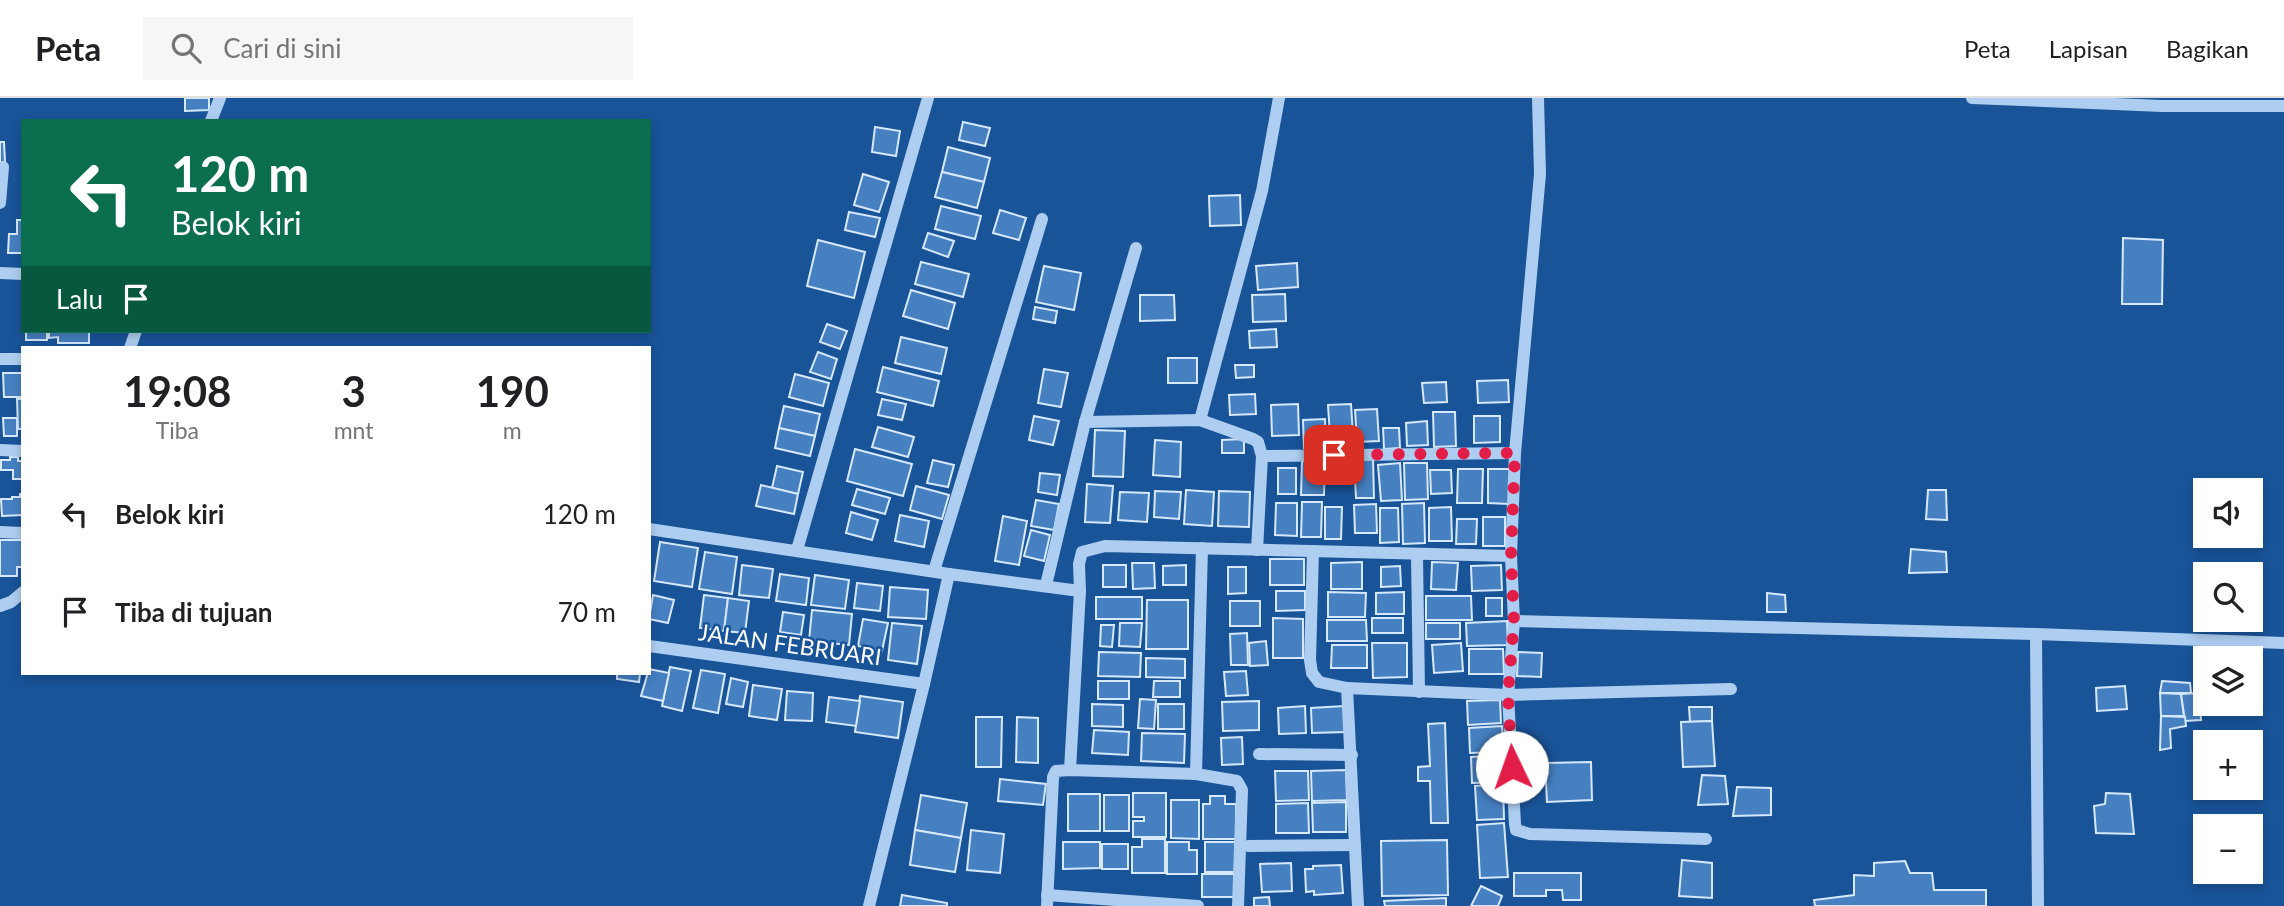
<!DOCTYPE html>
<html lang="id">
<meta charset="utf-8">
<style>
:root{--surface:#fff;--page:#f6f6f6;--text:#202124;--muted:#757577;--line:#e0e0e0}
body{margin:0;font-family:Lato,sans-serif;background:var(--page);color:var(--text);height:100vh;display:flex;flex-direction:column;font-size:26px;white-space:nowrap}
*{box-sizing:border-box;margin:0}
p{font-size:23px;color:var(--muted)}
.icon{flex:none;width:38px;height:38px;fill:none;stroke:currentColor;stroke-width:2;stroke-linecap:round;stroke-linejoin:round}
.map{position:relative;flex:1;overflow:hidden}
.drawer{position:absolute;left:21px;top:248px;width:630px;height:329px;display:flex;flex-direction:column;background:var(--surface);border-radius:0px;box-shadow:0 4px 10px #0003}
.drawer>*{flex:none}
.guide{position:absolute;left:21px;top:21px;width:630px;height:214px;border-radius:0px;box-shadow:0 4px 10px #0003;background:#0b6e4f;color:#fff;overflow:hidden}
.controls{position:absolute;left:2193px;top:380px;display:grid;gap:14px}
.controls a{display:grid;place-items:center;width:70px;height:70px;border-radius:0px;background:var(--surface);box-shadow:0 4px 10px #0003;font-size:35px}
.pin{position:absolute;display:grid;place-items:center;width:60px;height:60px;color:#fff;margin:-30px;border-radius:14px;box-shadow:0 4px 10px #0006}
.me{position:absolute;width:77px;margin:-38px;rotate:357deg;stroke-linejoin:round;filter:drop-shadow(0 0 5px #0008)}
.turn{display:flex;align-items:center;gap:24px;height:147px;padding:0 35px;font-size:32px}
.turn .icon{width:91px;height:91px;stroke-width:2.5}
.turn b{display:block;font-size:49px;line-height:60px}
.then{display:flex;align-items:center;height:66px;padding:0 35px;background:#0003;gap:14px;font-size:26px}
.eta{display:flex;justify-content:space-evenly;align-items:center;height:119px;text-align:center}
.eta b{font-size:42px;font-weight:700;line-height:49px}
ul{padding:0;list-style:none}
li{display:flex;align-items:center;gap:21px;height:98px;padding:0 35px}
li div{flex:1}
li b{display:block;font-size:26px}
li em{font-style:normal}
header{display:flex;align-items:center;gap:42px;box-sizing:border-box;height:98px;padding:0 35px;background:var(--surface);border-bottom:2px solid var(--line)}
header strong{font-size:33px}
nav{display:flex;gap:38px;margin-inline-start:auto;font-size:24px}
.search{width:490px;height:63px;background:var(--page);display:flex;align-items:center;gap:18px;box-sizing:border-box;padding:0 24px;border-radius:0px;color:var(--muted);font-size:26px}
.map>svg:first-child{display:block}
</style>
<header>
<strong>Peta</strong>
<div class="search"><svg class="icon" aria-label="search" viewBox="0 0 24 24"><circle cx="10" cy="10" r="6"/><path d="M15 15l6 6"/></svg>Cari di sini</div>
<nav><a>Peta</a><a>Lapisan</a><a>Bagikan</a></nav>
</header>
<div class="map">
<svg width="2284" height="808" viewBox="0 0 2284 808">
<rect width="100%" height="100%" fill="#195499"/>
<g fill="#4680c1" stroke="#d5e8fc" stroke-width="2">
<polygon points="185,0 209,0 209,12 185,13"/>
<polygon points="963,24 990,30 985,48 959,42"/>
<polygon points="875,29 900,33 896,58 872,54"/>
<polygon points="0,44 4,44 5,64 0,64"/>
<polygon points="948,49 990,60 984,84 942,74"/>
<polygon points="942,74 984,84 977,110 935,99"/>
<polygon points="863,76 889,84 879,114 854,107"/>
<polygon points="1240,97 1241,127 1210,128 1209,98"/>
<polygon points="941,108 981,118 975,141 935,131"/>
<polygon points="1000,112 1026,120 1019,142 993,135"/>
<polygon points="849,114 880,120 875,139 845,132"/>
<polygon points="17,122 23,122 23,155 8,155 9,136 17,136"/>
<polygon points="928,135 954,143 948,159 923,150"/>
<polygon points="2123,140 2163,142 2162,206 2122,206"/>
<polygon points="818,142 865,154 854,200 807,188"/>
<polygon points="921,164 969,176 963,199 915,186"/>
<polygon points="1297,165 1298,189 1258,192 1256,168"/>
<polygon points="1044,168 1081,175 1074,212 1036,204"/>
<polygon points="911,192 955,205 948,231 903,218"/>
<polygon points="1285,196 1286,223 1253,224 1252,197"/>
<polygon points="1140,197 1174,197 1175,222 1140,223"/>
<polygon points="1035,209 1057,213 1055,225 1033,221"/>
<polygon points="827,226 847,233 840,251 820,244"/>
<polygon points="1276,231 1277,249 1250,250 1249,233"/>
<rect x="26" y="233" width="21" height="9"/>
<polygon points="49,233 89,233 89,245 58,245 58,239 49,240"/>
<polygon points="901,239 947,250 941,276 895,265"/>
<polygon points="818,254 837,261 831,281 810,274"/>
<rect x="1168" y="260" width="29" height="25"/>
<polygon points="1235,267 1254,267 1254,279 1236,280"/>
<polygon points="883,269 939,283 933,308 877,294"/>
<polygon points="1044,271 1068,275 1061,309 1038,305"/>
<polygon points="3,275 23,275 23,299 4,299"/>
<polygon points="795,276 829,285 823,308 789,299"/>
<polygon points="1508,282 1509,304 1478,305 1477,283"/>
<polygon points="1446,284 1447,304 1424,305 1422,285"/>
<polygon points="1255,296 1256,316 1230,317 1229,297"/>
<polygon points="17,301 23,301 23,331 18,331"/>
<polygon points="882,301 906,306 902,322 878,317"/>
<polygon points="1298,306 1299,337 1272,338 1271,307"/>
<polygon points="1351,306 1353,337 1330,338 1328,307"/>
<polygon points="784,308 820,316 815,338 779,330"/>
<polygon points="1377,311 1379,343 1357,344 1355,312"/>
<polygon points="1433,314 1455,314 1456,348 1434,349"/>
<polygon points="1034,318 1059,323 1053,347 1029,342"/>
<polygon points="1474,318 1500,318 1500,344 1474,345"/>
<polygon points="3,320 17,320 17,338 4,338"/>
<polygon points="1325,321 1326,349 1304,350 1303,322"/>
<polygon points="1427,323 1428,347 1407,348 1406,325"/>
<polygon points="878,329 914,339 908,359 872,349"/>
<polygon points="779,330 815,338 810,358 775,350"/>
<polygon points="1383,330 1399,330 1400,350 1384,351"/>
<polygon points="1095,332 1125,333 1123,379 1093,378"/>
<polygon points="1244,341 1244,355 1222,355 1222,342"/>
<polygon points="1155,342 1181,344 1180,379 1153,377"/>
<polygon points="855,351 912,366 903,398 847,383"/>
<polygon points="10,359 18,359 18,363 23,363 23,381 13,381 13,372 1,372 1,362 10,362"/>
<polygon points="1373,361 1374,400 1356,400 1354,362"/>
<polygon points="933,362 954,367 948,389 927,385"/>
<polygon points="1302,363 1325,364 1324,397 1301,397"/>
<polygon points="1400,365 1402,402 1381,403 1378,367"/>
<polygon points="1404,365 1427,365 1428,401 1405,402"/>
<polygon points="777,368 803,374 798,396 772,390"/>
<rect x="1278" y="370" width="18" height="26"/>
<polygon points="1458,371 1483,371 1482,405 1457,405"/>
<polygon points="1488,371 1510,371 1509,406 1488,405"/>
<polygon points="1430,372 1451,372 1452,395 1431,396"/>
<polygon points="1040,375 1060,377 1057,397 1038,394"/>
<polygon points="1087,386 1113,388 1110,425 1085,424"/>
<polygon points="761,387 798,396 794,416 756,408"/>
<polygon points="916,388 949,397 942,421 910,412"/>
<polygon points="857,391 890,400 885,416 852,407"/>
<polygon points="1186,392 1214,394 1212,428 1184,426"/>
<polygon points="1928,392 1946,392 1947,422 1926,421"/>
<polygon points="1155,393 1181,394 1179,421 1154,419"/>
<polygon points="1219,393 1250,394 1249,429 1218,428"/>
<polygon points="1120,394 1149,395 1147,424 1118,422"/>
<polygon points="20,396 23,396 23,417 2,418 1,401 12,401 12,399 20,399"/>
<polygon points="1036,402 1059,406 1054,432 1031,428"/>
<polygon points="1302,404 1322,404 1321,439 1301,439"/>
<polygon points="1276,405 1297,405 1297,438 1275,437"/>
<polygon points="1424,405 1425,445 1403,446 1402,406"/>
<polygon points="1376,406 1377,435 1355,435 1354,407"/>
<polygon points="1325,409 1342,409 1341,441 1325,441"/>
<polygon points="1451,409 1452,443 1429,443 1429,410"/>
<polygon points="1380,410 1398,410 1399,444 1380,445"/>
<polygon points="851,414 878,422 872,442 846,435"/>
<polygon points="900,417 929,423 924,449 895,443"/>
<polygon points="1003,418 1027,423 1019,467 995,463"/>
<rect x="1483" y="419" width="22" height="29"/>
<polygon points="1457,421 1477,421 1476,446 1456,446"/>
<polygon points="1031,432 1050,437 1044,463 1024,458"/>
<polygon points="0,442 23,442 23,469 17,469 17,478 0,478"/>
<polygon points="660,444 698,450 692,489 654,483"/>
<polygon points="1911,451 1946,454 1947,474 1909,475"/>
<polygon points="705,454 737,459 732,496 699,491"/>
<rect x="1270" y="461" width="34" height="26"/>
<polygon points="1362,464 1362,491 1331,491 1331,465"/>
<polygon points="1432,464 1458,465 1456,492 1431,491"/>
<polygon points="1132,465 1154,465 1155,490 1133,491"/>
<polygon points="742,467 773,471 769,500 739,497"/>
<rect x="1103" y="467" width="23" height="22"/>
<polygon points="1186,467 1186,487 1163,487 1163,468"/>
<polygon points="1501,467 1502,492 1472,493 1471,468"/>
<polygon points="1400,468 1401,488 1381,489 1381,469"/>
<polygon points="1228,469 1246,469 1246,495 1228,496"/>
<polygon points="780,476 809,480 806,507 776,503"/>
<polygon points="815,477 849,482 845,511 811,507"/>
<polygon points="857,485 883,488 880,513 854,510"/>
<polygon points="890,489 928,492 926,521 888,519"/>
<polygon points="1276,493 1305,493 1305,512 1276,513"/>
<polygon points="1328,494 1366,495 1365,519 1328,519"/>
<polygon points="1404,494 1404,516 1376,516 1376,495"/>
<polygon points="1767,495 1785,497 1786,514 1767,514"/>
<polygon points="653,497 674,502 668,525 649,521"/>
<polygon points="704,497 728,500 724,533 700,530"/>
<polygon points="1426,498 1471,498 1472,522 1426,522"/>
<rect x="1096" y="499" width="46" height="22"/>
<polygon points="728,500 749,503 745,535 724,533"/>
<rect x="1486" y="500" width="16" height="18"/>
<polygon points="1147,502 1188,502 1188,551 1146,551"/>
<rect x="1230" y="503" width="30" height="25"/>
<polygon points="812,512 852,516 849,547 809,543"/>
<polygon points="783,514 804,517 801,537 780,534"/>
<polygon points="1273,520 1303,521 1303,560 1273,560"/>
<rect x="1372" y="520" width="31" height="15"/>
<polygon points="863,521 888,525 882,553 858,548"/>
<polygon points="1327,522 1366,522 1367,543 1327,543"/>
<polygon points="1507,523 1508,547 1467,548 1466,525"/>
<polygon points="892,525 922,528 917,566 888,562"/>
<polygon points="1120,525 1142,525 1140,549 1119,548"/>
<rect x="1426" y="525" width="34" height="16"/>
<polygon points="1101,527 1114,527 1112,549 1100,548"/>
<polygon points="1247,535 1248,567 1231,567 1230,536"/>
<polygon points="1266,543 1268,567 1250,568 1249,545"/>
<polygon points="1372,545 1407,545 1407,579 1373,580"/>
<polygon points="1461,545 1463,573 1434,575 1432,547"/>
<polygon points="1332,547 1367,547 1367,570 1331,570"/>
<polygon points="1469,551 1503,551 1504,576 1469,576"/>
<polygon points="1099,554 1141,555 1140,579 1098,578"/>
<polygon points="1518,554 1542,555 1541,579 1517,578"/>
<polygon points="1146,560 1185,561 1185,580 1146,579"/>
<polygon points="670,569 691,573 682,613 662,608"/>
<polygon points="649,571 669,575 663,603 641,598"/>
<polygon points="701,572 725,576 718,615 693,610"/>
<polygon points="1246,573 1248,597 1226,598 1224,574"/>
<polygon points="617,576 640,576 639,584 617,581"/>
<polygon points="731,580 748,584 743,609 726,606"/>
<rect x="1098" y="583" width="31" height="18"/>
<polygon points="1154,583 1180,583 1180,599 1153,599"/>
<polygon points="2162,583 2190,585 2191,595 2160,595"/>
<polygon points="753,587 782,591 777,622 749,618"/>
<polygon points="2125,588 2127,611 2097,613 2096,590"/>
<polygon points="787,593 813,595 812,623 785,622"/>
<polygon points="2160,595 2181,596 2184,618 2161,618"/>
<polygon points="2199,595 2201,622 2185,623 2181,596"/>
<polygon points="860,598 903,604 898,640 855,634"/>
<polygon points="829,599 860,603 856,628 826,624"/>
<polygon points="1140,601 1156,602 1154,631 1138,630"/>
<polygon points="1500,602 1501,625 1468,627 1467,603"/>
<polygon points="1259,603 1259,632 1223,633 1222,604"/>
<polygon points="1092,606 1123,607 1123,629 1092,628"/>
<rect x="1158" y="606" width="26" height="25"/>
<polygon points="1305,608 1306,635 1279,636 1278,610"/>
<polygon points="1344,608 1346,634 1312,635 1311,610"/>
<polygon points="1689,609 1712,609 1712,623 1690,624"/>
<polygon points="2161,618 2185,619 2186,628 2170,631 2171,650 2160,652"/>
<polygon points="976,619 1002,619 1001,669 976,669"/>
<polygon points="1017,619 1038,620 1038,665 1016,664"/>
<polygon points="1712,623 1715,668 1683,669 1681,624"/>
<polygon points="1445,625 1448,725 1431,725 1430,683 1418,683 1418,669 1430,668 1428,626"/>
<polygon points="1502,628 1504,654 1470,655 1469,630"/>
<polygon points="1094,632 1129,634 1128,657 1092,655"/>
<polygon points="1142,635 1185,636 1184,665 1141,663"/>
<polygon points="1242,639 1243,666 1222,667 1221,640"/>
<polygon points="1502,657 1504,684 1472,685 1471,659"/>
<polygon points="1591,664 1592,702 1547,704 1545,665"/>
<polygon points="1346,672 1347,702 1312,703 1311,673"/>
<polygon points="1275,673 1308,673 1309,702 1276,703"/>
<polygon points="1702,677 1725,678 1728,706 1698,707"/>
<polygon points="1000,681 1046,686 1043,707 998,703"/>
<polygon points="1503,686 1504,721 1477,722 1475,688"/>
<polygon points="1737,689 1771,690 1771,717 1733,718"/>
<polygon points="1133,695 1166,695 1166,739 1133,739 1133,723 1144,723 1144,719 1133,719"/>
<polygon points="2106,695 2130,696 2134,736 2096,735 2094,708 2105,706"/>
<rect x="1068" y="696" width="32" height="37"/>
<polygon points="921,697 967,705 961,740 915,732"/>
<rect x="1104" y="697" width="25" height="36"/>
<polygon points="1210,698 1225,698 1225,706 1236,706 1236,741 1203,741 1203,706 1210,706"/>
<polygon points="1171,702 1199,702 1199,741 1171,740"/>
<polygon points="1346,704 1346,734 1313,734 1312,705"/>
<polygon points="1308,705 1309,735 1276,735 1276,706"/>
<polygon points="1504,725 1508,779 1480,780 1477,727"/>
<polygon points="915,732 961,740 955,774 910,767"/>
<polygon points="971,732 1004,736 1000,775 967,772"/>
<polygon points="1142,741 1165,741 1165,775 1132,775 1132,749 1142,749"/>
<polygon points="1447,742 1448,797 1382,798 1381,743"/>
<polygon points="1063,744 1100,744 1100,770 1063,771"/>
<polygon points="1167,744 1189,744 1189,752 1197,752 1197,776 1167,776"/>
<rect x="1205" y="744" width="30" height="30"/>
<rect x="1102" y="746" width="26" height="25"/>
<polygon points="1682,762 1712,765 1712,800 1679,798"/>
<polygon points="1905,763 1910,775 1932,775 1934,792 1986,792 1986,808 1815,808 1814,802 1854,797 1854,777 1874,778 1874,765"/>
<polygon points="1291,765 1292,793 1262,794 1260,766"/>
<polygon points="1341,767 1343,795 1314,797 1314,793 1306,794 1305,771 1313,771 1313,768"/>
<polygon points="1514,775 1581,775 1581,802 1563,802 1562,792 1546,792 1546,798 1514,798"/>
<rect x="1202" y="776" width="32" height="23"/>
<polygon points="1481,788 1502,798 1498,808 1471,808"/>
<polygon points="902,797 947,805 947,808 900,808"/>
<polygon points="1269,799 1270,808 1254,808 1254,800"/>
<polygon points="1446,800 1446,808 1385,808 1384,803"/>
</g>
<g fill="none" stroke-linecap="round" stroke-linejoin="round">
<g stroke="#aecef1" stroke-width="12">
<polyline points="1538,0 1540,76 1515,355 1511,458 1514,523 1508,597 1515,726 1516,732 1530,736 1706,741"/>
<polyline points="1972,0 2162,8 2284,8"/>
<polyline points="211,23 220,0"/>
<polyline points="0,105 3,69"/>
<polyline points="0,175 23,176"/>
<polyline points="130,250 136,233"/>
<polyline points="0,261 23,261"/>
<polyline points="1200,322 1262,93 1279,0"/>
<polyline points="1085,324 1136,150"/>
<polyline points="0,352 23,353"/>
<polyline points="649,431 949,476 1080,493"/>
<polyline points="0,434 23,435"/>
<polyline points="797,452 928,0"/>
<polyline points="1257,452 1262,358"/>
<polyline points="1313,453 1310,562 1312,575 1319,584 1347,590 1508,597 1731,591"/>
<polyline points="1417,457 1419,594"/>
<polyline points="934,473 1042,121"/>
<polyline points="1046,487 1085,324 1200,322 1253,341 1258,344 1262,358 1515,355"/>
<polyline points="0,508 11,504 23,494"/>
<polyline points="1514,523 2036,536 2284,545"/>
<polyline points="2036,536 2038,808"/>
<polyline points="649,548 924,586"/>
<polyline points="1347,590 1358,808"/>
<polyline points="1259,656 1352,657"/>
<polyline points="1070,672 1080,493 1079,466 1082,454 1105,448 1511,458"/>
<polyline points="1196,676 1202,450"/>
<polyline points="1248,748 1355,747"/>
<polyline points="1047,797 1198,808"/>
<polyline points="869,808 924,586 949,476"/>
<polyline points="1047,808 1053,679 1056,673 1070,672 1196,676 1237,683 1242,692 1238,808"/>
</g>
</g>
<g fill="none" stroke-linecap="round" stroke-linejoin="round">
<polyline stroke="#e11d48" stroke-width="12" stroke-dasharray="0 21.6" points="1334,357 1515,355 1511,458 1514,523 1508,597 1512,669"/>
</g>
<g text-anchor="middle" dominant-baseline="central" stroke-width="5" stroke-linejoin="round" paint-order="stroke">
<g font-size="23" fill="#fff" stroke="#195499">
<text transform="translate(790 546) rotate(8)">JALAN FEBRUARI</text>
</g>
</g>
</svg>
<div class="controls">
<a><svg class="icon" aria-label="sound" viewBox="0 0 24 24"><path d="M4 9h4l5-4v14l-5-4H4zM17 9q2 3 0 6"/></svg></a>
<a><svg class="icon" aria-label="search" viewBox="0 0 24 24"><circle cx="10" cy="10" r="6"/><path d="M15 15l6 6"/></svg></a>
<a><svg class="icon" aria-label="layers" viewBox="0 0 24 24"><path d="M12 4l9 5-9 5-9-5zM3 14l9 5 9-5"/></svg></a>
<a>+</a>
<a>−</a>
</div>
<div class="pin" style="left:1334px;top:357px;background:#d93025"><svg class="icon" aria-label="arrive" viewBox="0 0 24 24"><path d="M6 21V4h12l-3 4 3 4H6"/></svg></div>
<svg class="me" style="left:1512px;top:669px" viewBox="-20 -20 40 40"><circle r="19" fill="#fff"/><path d="M0-13L10 11 0 6-10 11z" fill="#e11d48"/></svg>
<div class="guide">
<div class="turn"><svg class="icon" aria-label="left" viewBox="0 0 24 24"><path d="M17 20v-9H6M10 6l-5 5 5 5"/></svg><div><b>120 m</b>Belok kiri</div></div>
<div class="then">Lalu<svg class="icon" aria-label="arrive" viewBox="0 0 24 24"><path d="M6 21V4h12l-3 4 3 4H6"/></svg></div>
</div>
<section class="drawer">
<div class="eta">
<div><b>19:08</b><p>Tiba</p></div>
<div><b>3</b><p>mnt</p></div>
<div><b>190</b><p>m</p></div>
</div>
<ul>
<li><svg class="icon" aria-label="left" viewBox="0 0 24 24"><path d="M17 20v-9H6M10 6l-5 5 5 5"/></svg><div><b>Belok kiri</b></div><em>120 m</em></li>
<li><svg class="icon" aria-label="arrive" viewBox="0 0 24 24"><path d="M6 21V4h12l-3 4 3 4H6"/></svg><div><b>Tiba di tujuan</b></div><em>70 m</em></li>
</ul>
</section>
</div>
